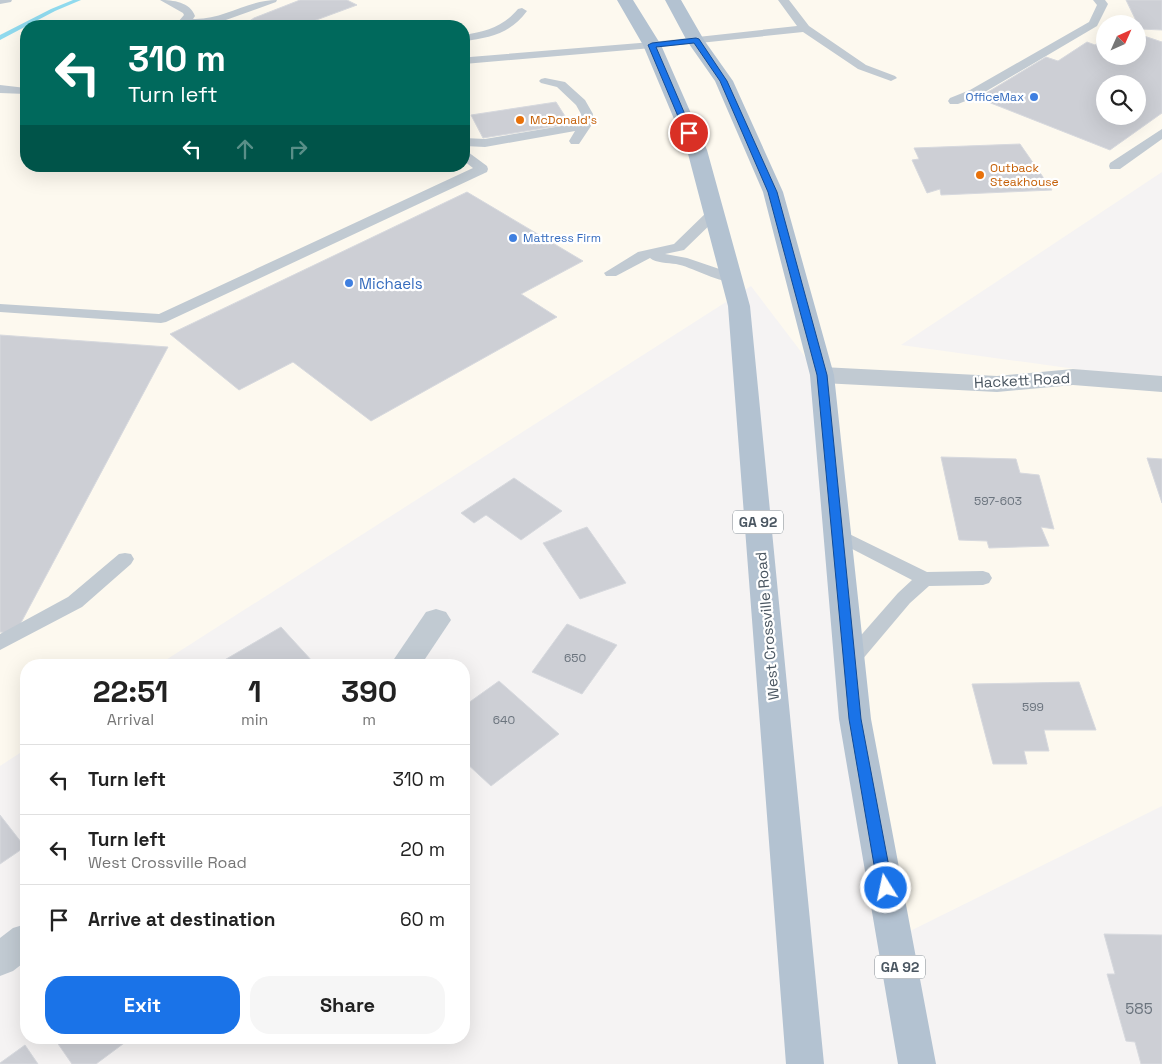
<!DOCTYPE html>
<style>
:root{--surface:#fff;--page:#f6f6f6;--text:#222;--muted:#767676;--line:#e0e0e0;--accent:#1a73e8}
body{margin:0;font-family:"Space Grotesk",sans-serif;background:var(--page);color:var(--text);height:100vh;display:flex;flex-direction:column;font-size:19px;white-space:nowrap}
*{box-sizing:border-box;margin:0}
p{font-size:16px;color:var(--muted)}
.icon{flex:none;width:28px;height:28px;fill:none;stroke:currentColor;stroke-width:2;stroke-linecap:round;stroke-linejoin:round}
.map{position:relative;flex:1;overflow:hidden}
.panel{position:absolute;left:20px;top:659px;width:450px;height:385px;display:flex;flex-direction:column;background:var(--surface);border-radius:20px;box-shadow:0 5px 20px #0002}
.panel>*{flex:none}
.hud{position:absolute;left:20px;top:20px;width:450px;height:152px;border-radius:20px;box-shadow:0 5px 20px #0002;background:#00695c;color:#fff;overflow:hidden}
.needle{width:32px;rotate:45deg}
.controls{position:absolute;left:1096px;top:15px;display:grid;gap:10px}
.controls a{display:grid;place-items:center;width:50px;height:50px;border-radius:50%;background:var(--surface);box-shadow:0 5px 20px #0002;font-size:25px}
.pin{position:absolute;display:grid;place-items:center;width:42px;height:42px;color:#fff;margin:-21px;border:2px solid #fff;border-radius:50%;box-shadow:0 1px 5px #0007}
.me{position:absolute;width:55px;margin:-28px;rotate:350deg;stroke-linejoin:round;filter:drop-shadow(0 0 4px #0008)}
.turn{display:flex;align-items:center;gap:18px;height:105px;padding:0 25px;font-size:22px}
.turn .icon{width:65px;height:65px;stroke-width:2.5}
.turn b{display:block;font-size:35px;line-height:42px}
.lanes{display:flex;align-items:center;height:48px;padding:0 25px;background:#0003;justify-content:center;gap:25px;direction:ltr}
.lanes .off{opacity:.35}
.eta{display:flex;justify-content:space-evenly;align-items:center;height:85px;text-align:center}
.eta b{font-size:30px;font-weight:700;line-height:35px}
.cta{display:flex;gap:10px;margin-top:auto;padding:10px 25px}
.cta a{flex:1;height:58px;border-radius:20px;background:var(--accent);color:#fff;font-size:20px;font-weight:700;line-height:58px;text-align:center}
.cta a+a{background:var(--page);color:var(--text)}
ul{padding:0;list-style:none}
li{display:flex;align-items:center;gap:15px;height:70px;padding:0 25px;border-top:1px solid var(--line)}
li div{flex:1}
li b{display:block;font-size:19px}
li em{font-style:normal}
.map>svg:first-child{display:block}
</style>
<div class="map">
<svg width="1162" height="1064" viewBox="0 0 1162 1064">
<rect width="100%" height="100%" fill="#f5f3f3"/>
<path fill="#fdf9ef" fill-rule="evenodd" d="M 0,0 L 1162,0 L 1162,172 L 901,345 L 1162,381 L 1162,806 L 890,941 L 831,391 L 751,286 L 158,665 L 26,665 L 26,749 L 0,766 ZM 1105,24 L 1138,24 L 1138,56 L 1105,56 ZM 26,26 L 464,26 L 464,166 L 26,166 ZM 1105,84 L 1138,84 L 1138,116 L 1105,116 Z"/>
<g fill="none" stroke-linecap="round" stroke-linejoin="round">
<polygon fill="#90daee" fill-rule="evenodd" points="73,0 81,0 55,11 0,40 0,35 51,9"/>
</g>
<g fill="#cdcfd5" stroke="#d7d9de" fill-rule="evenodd">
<polygon points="300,0 347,0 357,5 300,26 242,26 254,18"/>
<polygon points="1126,0 1162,0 1162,30 1140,29"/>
<path d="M 1138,34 L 1162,42 L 1162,113 L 1110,150 L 978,98 L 1046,57 L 1058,61 L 1087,42 L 1095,45 L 1105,38 L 1105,56 L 1138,56 ZM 1105,84 L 1138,84 L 1138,116 L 1105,116 Z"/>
<polygon points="556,102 570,124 483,138 471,115"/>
<polygon points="1020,144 1052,190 941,195 940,189 927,193 912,160 919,159 914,148"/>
<polygon points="467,192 583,261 521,294 557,317 371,421 293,362 239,390 170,334"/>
<polygon points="0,335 168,347 15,634 0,632"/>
<polygon points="941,457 1016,459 1020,473 1039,475 1054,529 1041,527 1049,546 989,548 987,541 959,540"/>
<polygon points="1147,458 1162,459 1162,503"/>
<polygon points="514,478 562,511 521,540 486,515 474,523 461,513"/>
<polygon points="587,527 626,583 580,599 543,543"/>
<polygon points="567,624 617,645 582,694 532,672"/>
<polygon points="281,627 313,662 309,665 216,665"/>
<polygon points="499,681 559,734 491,786 464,761 464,706"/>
<polygon points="1079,682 1096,730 1044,730 1049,751 1024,751 1027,764 993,764 972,684"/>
<polygon points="0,815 25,847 0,864"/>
<polygon points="1104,934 1162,935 1162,1064 1141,1064 1135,1042 1126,1041 1107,974 1115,974"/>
<polygon points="54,1038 131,1038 96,1064 72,1064"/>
<polygon points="25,1045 38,1064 0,1064 0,1063"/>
</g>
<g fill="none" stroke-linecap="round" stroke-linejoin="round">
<g fill="#c1cad2" fill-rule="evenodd">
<polygon points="0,0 12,0 11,2 0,4"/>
<path d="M 160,0 C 173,0 190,2 195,16 L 193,19 C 223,20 247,0 277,0 L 276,2 L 209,26 L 179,24 L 178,22 L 184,15 L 183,13 Z"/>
<polygon points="778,0 789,0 809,26 866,65 895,76 897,78 891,81 858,69 803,32 652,48 464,64 464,54 470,57 652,42 797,26"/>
<polygon points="1093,0 1105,0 1108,4 1097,26 978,96 958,104 950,104 948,101 950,98 970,90 1089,22 1097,5"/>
<path d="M 522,8 L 527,11 C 511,33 490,38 464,41 L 464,35 C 486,31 503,27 518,9 Z"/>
<polygon points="545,78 565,82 585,100 593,114 591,126 579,144 571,144 569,141 575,131 485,147 464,146 464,138 485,139 579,123 581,114 576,105 557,87 541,83 539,81 541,79"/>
<polygon points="0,85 26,88 26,94 0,93"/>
<polygon points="1162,129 1162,139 1120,169 1110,169 1109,166 1110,163"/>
<polygon points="464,151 468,152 487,166 488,169 487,172 166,322 161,323 0,312 0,304 159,314 473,168 464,161"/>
<path d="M 714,209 L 721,213 L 719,216 L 684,250 L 665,254 L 687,258 L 737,275 L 739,278 L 737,281 C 721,285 693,267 676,264 C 668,263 656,263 650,258 L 616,276 L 606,276 L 604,273 L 638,252 L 674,244 L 709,210 Z"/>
<polygon points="837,528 927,572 983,571 989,573 992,578 989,583 983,585 929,586 910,603 856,667 849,669 842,667 839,662 842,657 898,593 912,580 831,538 828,534 831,530"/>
<polygon points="125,553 131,554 134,559 131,564 82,607 0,650 0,634 68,597 119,554"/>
</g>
<g fill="#c1cad2" fill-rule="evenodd">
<polygon points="822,367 997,376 1073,369 1162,376 1162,392 1073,385 997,392 822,383 813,380 810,375 813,370"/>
<polygon points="436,609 446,612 451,620 421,665 390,665 426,612"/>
<polygon points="26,924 26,961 13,971 0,976 0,938 13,928"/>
</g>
<g fill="#b3c2d1" fill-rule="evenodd">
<polygon points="617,0 633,0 661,45 707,150 750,306 824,1064 786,1064 728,306 687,150 643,45"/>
<polygon points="665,0 681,0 704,40 733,81 783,192 834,375 871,719 936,1064 898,1064 839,719 810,375 763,192 715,81 687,41"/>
</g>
</g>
<polygon fill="#1a73e8" stroke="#114b97" points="696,38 699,39 727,81 777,192 827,375 861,719 893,888 891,893 886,895 881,893 878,888 849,719 817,375 768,192 720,81 694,43 656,47 693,133 689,135 685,133 648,45 652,43"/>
<g fill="#3f7fe0" stroke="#fff" stroke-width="2">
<circle cx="1034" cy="97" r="5"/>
<circle cx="513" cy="238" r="5"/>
<circle cx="349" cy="283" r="5"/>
</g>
<g fill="#e8710a" stroke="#fff" stroke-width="2">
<circle cx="520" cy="120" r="5"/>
<circle cx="980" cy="175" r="5"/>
</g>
<g text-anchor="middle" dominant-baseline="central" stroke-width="4.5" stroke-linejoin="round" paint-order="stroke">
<g font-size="12" fill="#366cbe" stroke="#fff" text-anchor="end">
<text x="1024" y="97">OfficeMax</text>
<text x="523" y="238" text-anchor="start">Mattress Firm</text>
</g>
<g font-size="12" fill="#c56008" stroke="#fff" text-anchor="start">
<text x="530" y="120">McDonald's</text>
<text x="990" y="168">Outback<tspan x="990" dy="14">Steakhouse</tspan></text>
</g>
<g font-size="12" fill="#6b747e">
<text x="998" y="501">597-603</text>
<text x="575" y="658">650</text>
<text x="1033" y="707">599</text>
<text x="504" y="720">640</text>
</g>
<g fill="#fff" stroke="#808990" stroke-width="1">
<rect x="733" y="510.5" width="50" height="23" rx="4"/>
<rect x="875" y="955.5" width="50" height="23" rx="4"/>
</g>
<g font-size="14" font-weight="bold" fill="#4a5661">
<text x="758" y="522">GA 92</text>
<text x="900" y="967">GA 92</text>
</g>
<g font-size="15" fill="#366cbe" stroke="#fff" text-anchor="start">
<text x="359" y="283">Michaels</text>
</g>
<g font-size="15" fill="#4a5661" stroke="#fff">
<text transform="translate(1022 380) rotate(-3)">Hackett Road</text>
<text transform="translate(767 626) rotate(-95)">West Crossville Road</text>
</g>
<g font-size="15" fill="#6b747e">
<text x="1139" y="1008">585</text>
</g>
</g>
</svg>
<div class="controls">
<a><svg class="needle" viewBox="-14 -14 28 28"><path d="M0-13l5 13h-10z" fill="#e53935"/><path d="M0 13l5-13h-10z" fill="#767676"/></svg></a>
<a><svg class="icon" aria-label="search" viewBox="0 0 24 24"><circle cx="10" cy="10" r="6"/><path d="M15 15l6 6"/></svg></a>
</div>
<div class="pin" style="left:689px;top:133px;background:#d93025"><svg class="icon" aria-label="arrive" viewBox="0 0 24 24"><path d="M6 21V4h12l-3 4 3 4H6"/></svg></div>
<svg class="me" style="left:886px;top:888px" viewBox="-20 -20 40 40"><circle r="17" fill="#1a73e8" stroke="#fff" stroke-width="3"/><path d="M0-11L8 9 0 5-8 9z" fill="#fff"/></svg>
<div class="hud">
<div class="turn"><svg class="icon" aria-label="left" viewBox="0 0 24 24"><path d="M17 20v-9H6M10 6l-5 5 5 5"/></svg><div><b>310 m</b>Turn left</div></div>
<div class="lanes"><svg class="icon" aria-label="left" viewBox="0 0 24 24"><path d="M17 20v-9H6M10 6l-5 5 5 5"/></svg><svg class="icon off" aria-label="ahead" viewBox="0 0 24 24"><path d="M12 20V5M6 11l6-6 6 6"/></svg><svg class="icon off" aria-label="right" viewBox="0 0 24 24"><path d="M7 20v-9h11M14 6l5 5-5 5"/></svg></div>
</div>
<section class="panel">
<div class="eta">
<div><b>22:51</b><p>Arrival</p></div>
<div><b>1</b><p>min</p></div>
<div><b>390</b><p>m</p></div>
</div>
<ul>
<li><svg class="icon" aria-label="left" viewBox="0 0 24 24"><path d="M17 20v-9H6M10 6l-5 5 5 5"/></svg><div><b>Turn left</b></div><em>310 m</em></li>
<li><svg class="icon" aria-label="left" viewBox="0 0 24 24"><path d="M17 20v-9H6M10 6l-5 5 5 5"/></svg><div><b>Turn left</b><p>West Crossville Road</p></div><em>20 m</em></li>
<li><svg class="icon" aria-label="arrive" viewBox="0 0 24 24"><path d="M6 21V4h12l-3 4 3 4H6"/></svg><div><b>Arrive at destination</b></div><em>60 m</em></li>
</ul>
<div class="cta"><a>Exit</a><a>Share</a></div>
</section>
</div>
